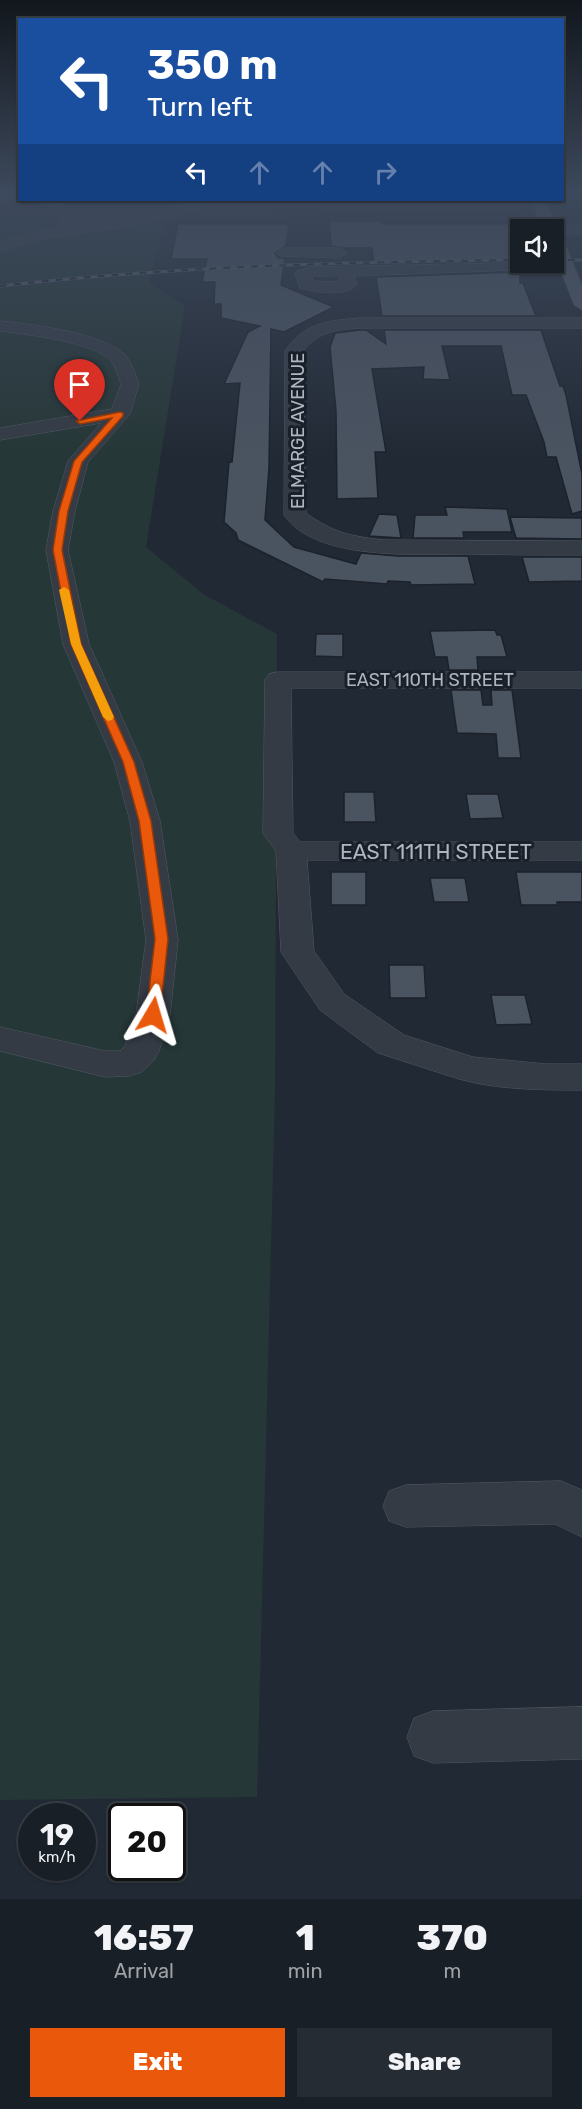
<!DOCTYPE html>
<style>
:root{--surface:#191f27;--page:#262c33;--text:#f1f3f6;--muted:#9fa2a7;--line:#373d44;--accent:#ea580c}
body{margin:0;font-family:Rubik,sans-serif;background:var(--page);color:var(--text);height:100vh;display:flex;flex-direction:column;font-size:22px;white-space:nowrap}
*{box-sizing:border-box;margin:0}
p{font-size:20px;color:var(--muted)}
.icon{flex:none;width:33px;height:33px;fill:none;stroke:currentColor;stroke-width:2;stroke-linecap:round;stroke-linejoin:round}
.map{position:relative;height:1899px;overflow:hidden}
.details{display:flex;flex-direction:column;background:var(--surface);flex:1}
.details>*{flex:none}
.top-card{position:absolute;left:18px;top:18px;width:546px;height:183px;border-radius:0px;box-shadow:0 2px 4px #0004,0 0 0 2px var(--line);background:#1a4fa0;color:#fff;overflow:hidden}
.tools{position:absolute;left:510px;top:219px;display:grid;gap:12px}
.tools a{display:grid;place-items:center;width:54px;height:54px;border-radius:0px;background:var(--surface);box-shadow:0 2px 4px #0004,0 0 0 2px var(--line);font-size:30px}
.speed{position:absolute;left:18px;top:1803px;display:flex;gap:12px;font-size:30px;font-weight:700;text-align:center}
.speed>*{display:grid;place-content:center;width:78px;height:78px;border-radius:50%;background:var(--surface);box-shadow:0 2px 4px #0004,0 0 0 2px var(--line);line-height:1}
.speed small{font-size:15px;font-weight:400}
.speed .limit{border:3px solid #111;border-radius:9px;background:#fff;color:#111}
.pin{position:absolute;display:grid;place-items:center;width:51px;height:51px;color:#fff;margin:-62px -26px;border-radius:50% 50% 50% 0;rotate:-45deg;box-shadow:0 0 6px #0007}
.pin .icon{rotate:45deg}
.me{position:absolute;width:66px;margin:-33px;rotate:7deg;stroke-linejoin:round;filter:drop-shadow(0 0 4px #0008)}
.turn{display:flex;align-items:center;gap:21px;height:126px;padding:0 30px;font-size:27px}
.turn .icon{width:78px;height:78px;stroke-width:2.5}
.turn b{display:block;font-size:42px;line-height:51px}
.lanes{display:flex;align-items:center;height:57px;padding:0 30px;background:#0003;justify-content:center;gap:30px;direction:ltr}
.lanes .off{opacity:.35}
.eta{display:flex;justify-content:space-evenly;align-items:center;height:102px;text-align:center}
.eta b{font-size:36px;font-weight:800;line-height:42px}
.cta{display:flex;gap:12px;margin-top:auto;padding:12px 30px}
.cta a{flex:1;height:69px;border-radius:0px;background:var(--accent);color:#fff;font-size:24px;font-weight:800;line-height:69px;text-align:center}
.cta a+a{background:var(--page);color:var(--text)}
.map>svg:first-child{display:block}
</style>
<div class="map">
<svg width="582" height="1899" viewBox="0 0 582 1899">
<rect width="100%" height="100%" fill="#212934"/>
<polygon fill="#263737" points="0,192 19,192 20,200 513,200 519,214 188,215 165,222 149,283 185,306 146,547 203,594 277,634 275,1091 257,1797 0,1800"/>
<g fill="#4a5360" stroke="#1c222b" stroke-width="1.5">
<polygon points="329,221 382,221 382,224 520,224 520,260 374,263 372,248 344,248 331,246"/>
<polygon points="178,224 289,224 286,246 275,253 278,258 285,258 281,285 334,307 284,332 271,329 269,468 265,520 294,547 356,564 361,553 398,556 468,556 475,584 411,585 410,582 388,581 387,584 325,579 323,582 238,540 236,533 224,522 229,462 232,462 240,383 224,384 248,332 260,326 221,318 221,304 214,304 215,282 202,282 207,259 171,259"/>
<polygon points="520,272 520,283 523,283 536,316 382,316 376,277"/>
<polygon points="360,330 366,330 386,344 384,330 541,330 560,386 563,386 566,395 582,474 582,511 572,514 556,457 547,457 544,442 526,395 512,395 501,346 442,346 450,380 423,379 424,367 372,369 386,452 375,452 378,498 337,499 336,411 330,347 335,333"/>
<polygon points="445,507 507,509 512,532 463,532 464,538 413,538 415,515 447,515"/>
<polygon points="379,514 397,515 401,538 369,536"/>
<polygon points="510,517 582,518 582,539 516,538"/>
<polygon points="522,557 582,557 582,581 529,582"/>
<polygon points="495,630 497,635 501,635 507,657 477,657 478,670 449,670 447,657 435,657 430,631"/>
<polygon points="316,634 343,634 343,657 315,656"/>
<polygon points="451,690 481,690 483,705 492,705 491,690 512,690 521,758 498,758 496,734 457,733"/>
<polygon points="344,792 374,792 376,822 344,822"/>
<polygon points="466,794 498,794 503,818 470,819"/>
<rect x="331" y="872" width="35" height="33"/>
<polygon points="516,872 582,872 582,902 557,902 557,905 521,905"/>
<polygon points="430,878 465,878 469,902 434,902"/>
<polygon points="389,965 424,965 426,998 390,998"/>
<polygon points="491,995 525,995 532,1024 496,1025"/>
</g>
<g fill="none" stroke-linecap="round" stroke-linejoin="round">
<defs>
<g id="minor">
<polygon points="13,192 20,192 20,199 0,206 0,197"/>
<rect x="562" y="192" width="20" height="5"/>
<polygon points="46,200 60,200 78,224 129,218 201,200 542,200 546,203 539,207 205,207 129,226 40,239 0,251 0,241 64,226"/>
<polygon points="554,226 582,226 582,234 554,234 554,230 547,230"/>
<polygon points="285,248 339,248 347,253 339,258 280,256 277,253"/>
<path d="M 566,260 L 572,262 L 574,265 L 572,268 L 354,276 L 357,284 C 346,298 316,292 300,288 L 295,274 L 297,271 L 310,267 L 554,262 L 554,261 ZM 338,276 L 340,282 L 313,281 L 312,277 Z"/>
<path d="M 360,318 L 582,318 L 582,328 L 360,328 C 337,330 318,331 303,351 L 306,513 C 334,533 350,536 383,540 L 582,541 L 582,555 C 545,555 508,555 471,554 C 421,554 316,562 284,515 L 285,351 C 305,322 327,321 360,318 Z"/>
<path d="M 0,321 C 30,324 104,333 125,355 C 132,363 135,374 139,384 L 130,414 L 88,462 L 75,511 L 68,550 L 89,644 L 142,762 L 160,821 L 178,940 L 170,1015 L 159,1051 L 154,1060 L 142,1072 L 129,1076 L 105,1077 L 0,1051 L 0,1027 L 105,1051 L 120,1051 L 125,1046 L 136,1015 L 146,940 L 130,821 L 114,762 L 63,644 L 46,550 L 53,511 L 68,461 L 101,423 L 0,440 L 0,428 L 112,409 L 121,384 C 118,377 116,368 112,362 C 96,342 25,334 0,331 Z"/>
<path d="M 278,672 L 582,672 L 582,688 L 291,688 L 293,833 L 300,842 L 582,842 L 582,860 L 307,860 L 314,951 L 344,994 L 404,1035 L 473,1057 L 546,1064 L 582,1064 L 582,1090 C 542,1090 498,1090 459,1079 L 378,1053 L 320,1010 L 281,952 L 276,851 L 263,833 L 265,680 L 269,674 Z"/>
<polygon points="561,1481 582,1490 582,1537 555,1524 406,1527 389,1521 383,1506 389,1491 406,1485"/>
<polygon points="582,1707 582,1759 433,1763 414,1756 407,1737 414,1718 433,1711"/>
</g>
<polygon id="major" points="531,200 545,200 558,230 557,232 562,236 582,285 582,310 574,305 554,254 554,230 543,230"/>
</defs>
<use href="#minor" stroke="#525963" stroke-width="1"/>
<use href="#major" stroke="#3e444e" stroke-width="1"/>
<use href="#minor" fill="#343b45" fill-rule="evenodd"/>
<use href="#major" fill="#525a65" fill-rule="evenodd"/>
<defs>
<g id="rail">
<polyline points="554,260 582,260"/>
<path d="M 0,286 C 173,266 346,262 520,260"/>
</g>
</defs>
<use href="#rail" stroke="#575f6c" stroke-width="3"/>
<use href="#rail" stroke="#1a2029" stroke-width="2" stroke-dasharray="7" stroke-linecap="butt"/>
</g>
<linearGradient id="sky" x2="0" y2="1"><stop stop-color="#12171d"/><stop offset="0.42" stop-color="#3d495c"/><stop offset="1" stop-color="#3d495c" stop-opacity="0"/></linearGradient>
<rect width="582" height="458" fill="url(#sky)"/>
<polygon fill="#ea580c" stroke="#983908" stroke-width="1.5" points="120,412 123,413 123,416 82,462 68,511 62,550 81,644 134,762 151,821 168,939 160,1015 153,1020 146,1015 155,939 139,821 123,762 71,644 53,550 59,511 74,461 112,418 80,424 76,421"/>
<polygon fill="#f59e0b" points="64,587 69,590 81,644 114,717 112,720 108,721 103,717 71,644 59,590"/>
<g text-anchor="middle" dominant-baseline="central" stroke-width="6" stroke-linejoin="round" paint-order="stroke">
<g font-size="18" fill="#afb6c2" stroke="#1a2029">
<text transform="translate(298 431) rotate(-90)">ELMARGE AVENUE</text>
<text x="430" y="680">EAST 110TH STREET</text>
</g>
<g font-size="21" fill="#afb6c2" stroke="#1a2029">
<text x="436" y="851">EAST 111TH STREET</text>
</g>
</g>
</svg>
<div class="tools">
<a><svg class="icon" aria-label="sound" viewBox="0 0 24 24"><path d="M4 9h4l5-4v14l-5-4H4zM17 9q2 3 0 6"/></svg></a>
</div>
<div class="speed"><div>19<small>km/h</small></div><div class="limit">20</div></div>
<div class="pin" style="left:80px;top:421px;background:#d93025"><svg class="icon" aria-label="arrive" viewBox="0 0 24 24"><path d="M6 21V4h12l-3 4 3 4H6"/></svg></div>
<svg class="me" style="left:153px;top:1015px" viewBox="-20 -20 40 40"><path d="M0-17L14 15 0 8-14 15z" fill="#ea580c" stroke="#fff" stroke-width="4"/></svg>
<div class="top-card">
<div class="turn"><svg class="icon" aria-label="left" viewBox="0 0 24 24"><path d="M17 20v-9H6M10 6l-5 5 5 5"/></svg><div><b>350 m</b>Turn left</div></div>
<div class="lanes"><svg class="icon" aria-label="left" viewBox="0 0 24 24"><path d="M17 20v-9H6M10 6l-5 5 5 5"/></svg><svg class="icon off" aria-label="ahead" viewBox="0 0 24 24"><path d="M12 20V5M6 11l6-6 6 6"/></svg><svg class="icon off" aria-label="ahead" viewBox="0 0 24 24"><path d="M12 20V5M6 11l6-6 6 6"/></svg><svg class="icon off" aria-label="right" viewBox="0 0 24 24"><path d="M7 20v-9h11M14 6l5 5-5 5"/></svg></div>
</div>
</div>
<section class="details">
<div class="eta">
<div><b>16:57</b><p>Arrival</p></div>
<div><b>1</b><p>min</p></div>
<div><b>370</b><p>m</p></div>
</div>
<div class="cta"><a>Exit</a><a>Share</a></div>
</section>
